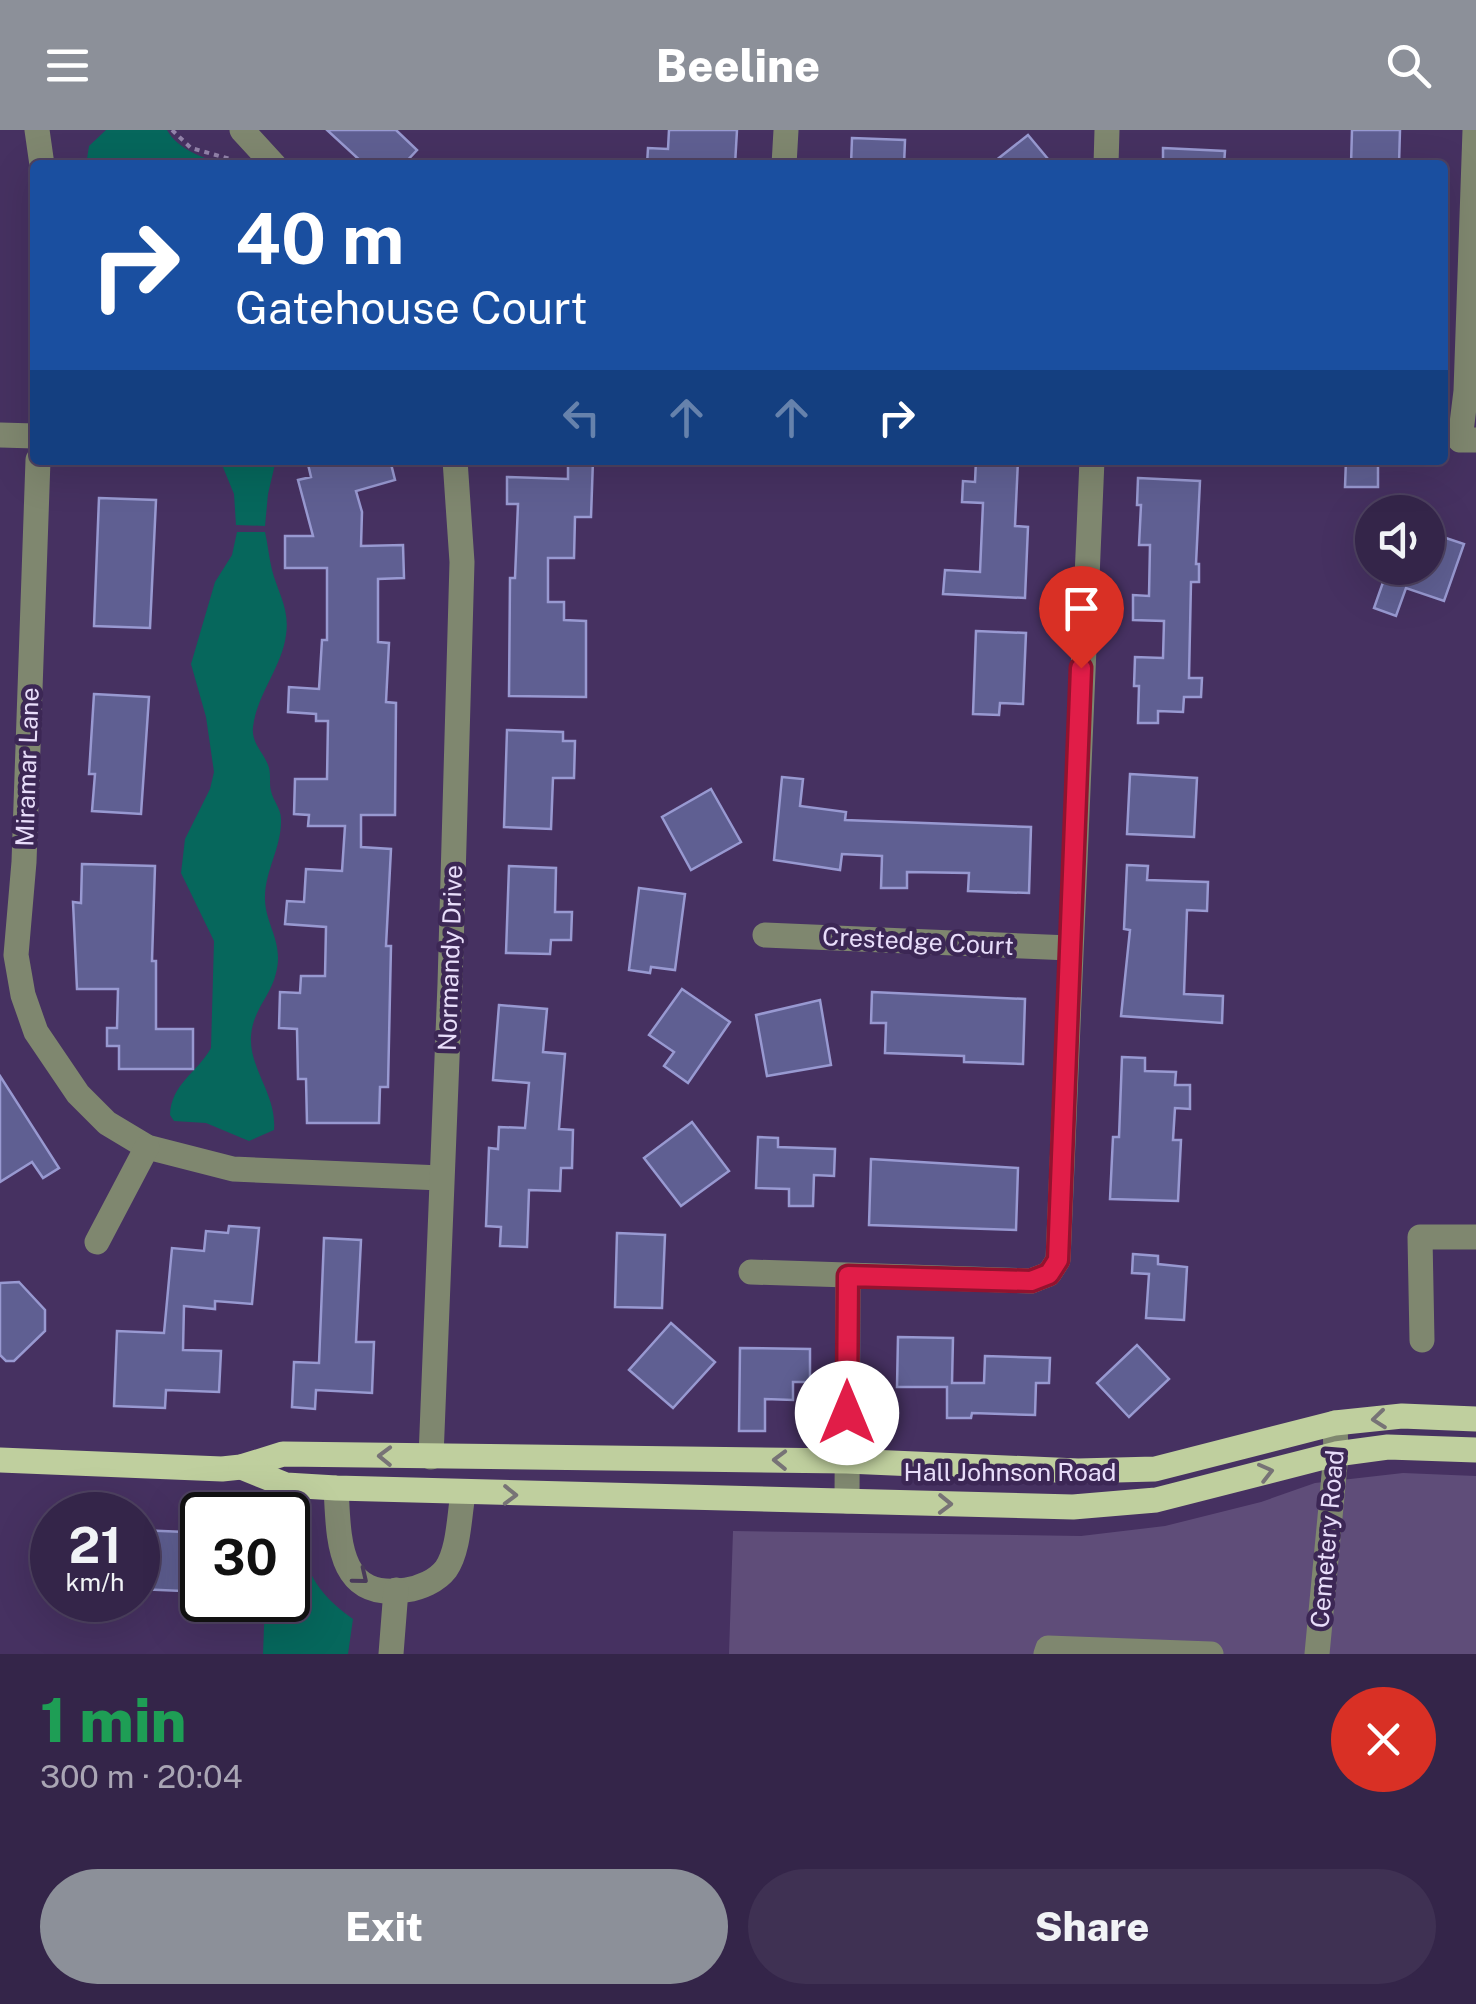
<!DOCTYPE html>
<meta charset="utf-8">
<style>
:root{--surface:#342549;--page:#3f3153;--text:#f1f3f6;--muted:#a9a5b4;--line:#4e4261;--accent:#8c9099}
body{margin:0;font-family:"Public Sans",sans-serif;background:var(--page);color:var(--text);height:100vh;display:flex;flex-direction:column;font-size:38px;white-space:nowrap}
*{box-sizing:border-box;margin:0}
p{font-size:32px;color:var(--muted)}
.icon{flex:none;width:55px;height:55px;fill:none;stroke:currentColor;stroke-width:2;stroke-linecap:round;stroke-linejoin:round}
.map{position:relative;height:1524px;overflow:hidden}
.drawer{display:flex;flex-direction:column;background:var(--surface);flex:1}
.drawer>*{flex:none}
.banner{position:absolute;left:30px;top:30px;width:1418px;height:305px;border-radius:10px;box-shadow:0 10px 40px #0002,0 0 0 2px var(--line);background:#1a4fa0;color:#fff;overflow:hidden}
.buttons{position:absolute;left:1355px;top:365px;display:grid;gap:20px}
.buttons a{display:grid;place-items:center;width:90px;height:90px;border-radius:50%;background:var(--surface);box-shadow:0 10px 40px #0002,0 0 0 2px var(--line);font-size:50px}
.speed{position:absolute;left:30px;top:1362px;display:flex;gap:20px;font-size:50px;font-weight:700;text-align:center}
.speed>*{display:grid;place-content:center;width:130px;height:130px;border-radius:50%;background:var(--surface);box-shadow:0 10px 40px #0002,0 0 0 2px var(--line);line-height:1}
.speed small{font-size:25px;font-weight:400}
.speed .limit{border:5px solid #111;border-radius:15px;background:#fff;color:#111}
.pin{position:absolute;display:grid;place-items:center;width:85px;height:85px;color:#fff;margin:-102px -42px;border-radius:50% 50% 50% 0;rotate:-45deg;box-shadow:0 0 10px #0007}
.pin .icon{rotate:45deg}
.me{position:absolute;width:110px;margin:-55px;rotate:0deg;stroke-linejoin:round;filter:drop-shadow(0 0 8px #0008)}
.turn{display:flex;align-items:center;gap:35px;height:210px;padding:0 40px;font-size:45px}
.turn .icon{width:130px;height:130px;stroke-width:2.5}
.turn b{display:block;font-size:70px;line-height:85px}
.lanes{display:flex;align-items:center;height:95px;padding:0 40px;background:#0003;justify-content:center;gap:50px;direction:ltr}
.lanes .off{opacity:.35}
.round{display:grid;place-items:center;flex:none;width:105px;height:105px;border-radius:52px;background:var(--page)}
.summary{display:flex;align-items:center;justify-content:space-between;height:170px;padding:0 40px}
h1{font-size:60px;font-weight:800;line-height:75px;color:#1e9e55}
.action{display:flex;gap:20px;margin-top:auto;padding:20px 40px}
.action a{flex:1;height:115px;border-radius:60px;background:var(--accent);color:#fff;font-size:40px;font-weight:800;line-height:115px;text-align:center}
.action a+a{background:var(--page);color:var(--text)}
header{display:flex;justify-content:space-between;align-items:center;height:130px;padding:0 40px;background:var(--accent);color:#fff;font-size:45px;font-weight:800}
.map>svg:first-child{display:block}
</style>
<header><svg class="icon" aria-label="menu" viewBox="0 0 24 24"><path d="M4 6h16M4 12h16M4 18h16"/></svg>Beeline<svg class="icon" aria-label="search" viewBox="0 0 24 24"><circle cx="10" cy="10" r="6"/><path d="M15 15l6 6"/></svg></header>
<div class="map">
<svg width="1476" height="1524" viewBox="0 0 1476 1524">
<rect width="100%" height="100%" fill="#463161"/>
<polygon fill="#5f4d79" points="1403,1343 1476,1346 1476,1524 729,1524 733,1401 1081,1406 1165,1396 1261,1372 1315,1353"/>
<g fill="#06675c">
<path d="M 106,0 L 167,0 C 178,20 203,27 223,35 L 86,35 L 89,16 Z"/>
<polygon points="220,330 276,330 268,364 265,396 236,395 234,364"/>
<path d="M 237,402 L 265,402 C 268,415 269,428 272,440 C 278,463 290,479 286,505 C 282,537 257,564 253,597 C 251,614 265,623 269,638 C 271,646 269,654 271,661 C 273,671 281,678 281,689 C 282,718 264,741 265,770 C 266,796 284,813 276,843 C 271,866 253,879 251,906 C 249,939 277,965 274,1000 L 249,1011 L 206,993 L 174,991 L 170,985 C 171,954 197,943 211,918 L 214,811 L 181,743 L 185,709 L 210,659 L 214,642 L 206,587 L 191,534 L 215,452 L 232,425 Z"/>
<path d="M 269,1383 L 299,1383 C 300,1433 312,1460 353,1489 L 348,1524 L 263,1524 L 265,1470 L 288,1470 L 288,1385 Z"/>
</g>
<g fill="#5f5f92" stroke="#9899d1" stroke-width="2.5">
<polygon points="327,0 396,0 417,20 403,35 365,35"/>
<polygon points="669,0 737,0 735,35 647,35 648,18 668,19"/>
<polygon points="1352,0 1400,0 1399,35 1351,35"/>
<polygon points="1028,5 1053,35 990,35"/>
<polygon points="852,8 905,10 904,35 851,35"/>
<polygon points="1163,18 1225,21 1224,35 1163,35"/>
<polygon points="307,330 390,330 395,350 356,361 362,382 361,416 403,415 404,448 378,449 378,512 389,513 386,572 396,573 395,685 361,685 361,717 391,719 386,816 391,816 388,957 380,957 379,993 307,993 306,949 298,949 297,899 279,898 280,862 300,863 301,846 325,846 326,797 285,794 287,771 304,772 306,739 342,741 345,696 308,696 309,685 294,684 295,649 327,649 328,591 316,591 316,584 288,582 289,557 319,559 322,510 327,510 327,438 285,438 285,406 313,406 298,350 311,347"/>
<polygon points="568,330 593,330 591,387 575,387 574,428 548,428 548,472 564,472 564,490 586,491 586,567 509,566 510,448 515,448 518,374 507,374 507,347 568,349"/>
<polygon points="976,330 1018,330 1015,396 1028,397 1025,468 943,464 945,440 980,442 983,373 962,372 963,351 975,352"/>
<polygon points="1346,330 1378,330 1378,357 1345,357"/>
<polygon points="1138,348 1200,351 1196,434 1199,434 1199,452 1191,452 1189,548 1202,548 1201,567 1184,567 1183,582 1158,581 1158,593 1138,593 1139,556 1134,556 1135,527 1163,528 1164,491 1133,490 1133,465 1149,466 1150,415 1139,415 1141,375 1137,375"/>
<polygon points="99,368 156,370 150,498 94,496"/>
<polygon points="1428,402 1464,414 1444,471 1406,458 1396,486 1374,478 1388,438 1428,438"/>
<polygon points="976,501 1026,503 1023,574 1000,573 999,585 973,584"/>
<polygon points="94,564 149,567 141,684 92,681 95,644 89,644"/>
<polygon points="507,600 563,602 563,611 575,611 574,648 553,648 551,699 504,697"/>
<polygon points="1130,644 1197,648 1194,707 1127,704"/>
<polygon points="782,647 803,649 800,676 846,682 845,690 1031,697 1029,763 968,761 969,743 907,742 907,758 881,758 882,726 842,724 840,740 774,730"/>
<polygon points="711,659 741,712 691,740 662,687"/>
<polygon points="82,734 155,736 152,831 156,831 156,899 193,899 193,939 119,939 119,916 107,916 107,898 117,898 118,859 77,859 73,772 81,773"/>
<polygon points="1127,735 1148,736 1147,750 1208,752 1207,781 1187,780 1184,864 1223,866 1222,893 1121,886 1130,800 1124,799"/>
<polygon points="509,736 556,738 555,782 572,782 571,810 551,810 550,824 506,823"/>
<polygon points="639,758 685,764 675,840 651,837 650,843 629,840"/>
<polygon points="682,859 730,892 688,953 664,936 674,922 649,905"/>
<polygon points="872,862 1025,869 1023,934 964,932 964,926 885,923 886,893 871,893"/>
<polygon points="820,870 831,935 767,946 756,885"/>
<polygon points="499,875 547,879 543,922 565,924 559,999 573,1000 572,1038 561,1038 560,1061 529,1060 527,1117 500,1116 501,1097 486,1096 489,1018 498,1019 499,997 525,998 529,953 493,950"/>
<polygon points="1122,927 1145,928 1145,941 1176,942 1175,955 1190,955 1190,979 1175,978 1173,1010 1181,1010 1178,1071 1110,1069 1113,1007 1119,1007"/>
<polygon points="0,946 59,1038 43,1048 32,1032 0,1052"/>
<polygon points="692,992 729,1041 681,1076 644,1028"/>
<polygon points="758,1007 778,1008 778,1017 835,1019 834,1046 814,1045 813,1076 789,1076 789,1059 756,1058"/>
<polygon points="871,1029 1018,1038 1016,1100 869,1095"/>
<polygon points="229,1096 259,1098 252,1174 215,1171 215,1179 184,1176 183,1220 221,1221 219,1262 166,1260 165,1278 114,1276 117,1201 164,1203 172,1118 204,1121 206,1101 228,1103"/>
<polygon points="617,1103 665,1105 662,1178 615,1177"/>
<polygon points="324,1108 361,1110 356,1212 374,1212 372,1263 316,1260 315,1279 292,1277 294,1232 319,1233"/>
<polygon points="1133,1124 1158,1126 1158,1134 1187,1137 1184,1190 1146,1188 1149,1144 1132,1143"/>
<polygon points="19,1152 45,1180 45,1201 14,1231 6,1231 0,1225 0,1153"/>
<polygon points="671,1193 715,1232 673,1278 629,1240"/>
<polygon points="898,1207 953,1208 952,1253 984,1253 985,1226 1050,1228 1049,1253 1036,1253 1035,1285 972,1283 971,1288 947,1288 947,1257 897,1257"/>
<polygon points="1137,1215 1169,1249 1129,1287 1097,1253"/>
<polygon points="740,1218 810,1219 810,1252 793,1252 793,1270 765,1269 765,1301 739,1301"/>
<polygon points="138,1400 185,1402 182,1461 138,1459"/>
</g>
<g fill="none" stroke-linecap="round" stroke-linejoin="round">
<polyline stroke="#9383aa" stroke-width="4" stroke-dasharray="5 5" stroke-linecap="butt" points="172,0 191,18 230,29 237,35"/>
<g stroke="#7f876f" stroke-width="25">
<polyline points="37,0 42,35"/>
<polyline points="242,0 274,35"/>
<polyline points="1475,0 1466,261 1460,310 1476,310"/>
<polyline points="784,35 786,0"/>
<polyline points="1106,35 1107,0"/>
<polyline points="0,305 35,306"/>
<polyline points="38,330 24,732 16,825 23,865 36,902 78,964 107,993 147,1017 233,1039 441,1048"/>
<polyline points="765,805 1070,818"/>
<polyline points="97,1112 147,1017"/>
<polyline points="751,1142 1031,1151 1049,1144 1058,1130 1092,330"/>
<polyline points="1422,1210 1420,1107 1476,1107"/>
<polyline points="431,1327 450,854 462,432 455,330"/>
<path d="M 336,1358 C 339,1407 336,1471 406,1460 C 420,1458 437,1451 446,1439 C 459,1420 459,1387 463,1364"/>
<polyline points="847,1371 848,1146"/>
<polyline points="391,1524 396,1460"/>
<polyline points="1046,1524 1048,1518 1211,1524"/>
<polyline points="1317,1524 1336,1324 1335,1293"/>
</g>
<g stroke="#bfcf9e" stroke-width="25">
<polyline points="0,1330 222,1339 241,1337 283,1324 847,1331 1078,1341 1155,1339 1335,1293 1402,1286 1476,1289"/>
<polyline points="241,1337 286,1355 336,1358 1073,1377 1156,1370 1336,1324 1388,1317 1476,1320"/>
</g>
</g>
<defs><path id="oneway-chevron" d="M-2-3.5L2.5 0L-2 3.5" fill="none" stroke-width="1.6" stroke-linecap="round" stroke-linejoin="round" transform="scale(2.5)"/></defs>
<g stroke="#777376">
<use href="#oneway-chevron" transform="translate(1379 1289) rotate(174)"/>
<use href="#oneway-chevron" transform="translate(385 1326) rotate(-179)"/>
<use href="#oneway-chevron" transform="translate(780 1330) rotate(-179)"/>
<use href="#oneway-chevron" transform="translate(1266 1342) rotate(-14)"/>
<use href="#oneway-chevron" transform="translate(510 1365) rotate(1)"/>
<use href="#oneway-chevron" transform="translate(945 1374) rotate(1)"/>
</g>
<use stroke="#493a5a" href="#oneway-chevron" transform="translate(361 1447) rotate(39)"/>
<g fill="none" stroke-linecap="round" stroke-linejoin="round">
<defs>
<polyline id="route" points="847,1283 848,1146 1031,1151 1049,1144 1058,1130 1081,538"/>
</defs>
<use href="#route" stroke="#92132f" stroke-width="25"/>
<use href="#route" stroke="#e11d48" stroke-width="18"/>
</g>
<g text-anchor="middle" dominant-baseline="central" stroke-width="9" stroke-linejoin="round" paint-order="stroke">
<g font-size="25" fill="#e8ddfa" stroke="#3c2755">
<text transform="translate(27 637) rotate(-88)">Miramar Lane</text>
<text transform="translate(918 811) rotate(3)">Crestedge Court</text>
<text transform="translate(450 828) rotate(-88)">Normandy Drive</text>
<text x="1010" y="1342">Hall Johnson Road</text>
<text transform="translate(1327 1409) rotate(-85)">Cemetery Road</text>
</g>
</g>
</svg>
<div class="buttons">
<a><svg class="icon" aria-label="sound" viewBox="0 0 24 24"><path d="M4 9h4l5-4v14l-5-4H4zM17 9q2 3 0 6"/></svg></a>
</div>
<div class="speed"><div>21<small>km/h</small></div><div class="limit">30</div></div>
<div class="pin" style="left:1081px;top:538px;background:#d93025"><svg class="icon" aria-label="arrive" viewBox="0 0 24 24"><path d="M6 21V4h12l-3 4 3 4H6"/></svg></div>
<svg class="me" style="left:847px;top:1283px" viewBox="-20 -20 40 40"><circle r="19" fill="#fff"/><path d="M0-13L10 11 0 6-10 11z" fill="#e11d48"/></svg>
<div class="banner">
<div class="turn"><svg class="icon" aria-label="right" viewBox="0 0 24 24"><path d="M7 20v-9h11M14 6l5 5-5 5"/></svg><div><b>40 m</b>Gatehouse Court</div></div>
<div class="lanes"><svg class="icon off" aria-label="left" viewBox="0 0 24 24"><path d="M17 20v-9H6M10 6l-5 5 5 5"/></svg><svg class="icon off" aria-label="ahead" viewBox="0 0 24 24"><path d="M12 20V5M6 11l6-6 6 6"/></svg><svg class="icon off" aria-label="ahead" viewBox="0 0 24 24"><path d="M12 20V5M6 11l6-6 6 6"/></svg><svg class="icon" aria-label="right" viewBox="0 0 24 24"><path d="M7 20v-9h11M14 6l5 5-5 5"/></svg></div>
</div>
</div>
<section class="drawer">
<div class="summary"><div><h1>1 min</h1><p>300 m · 20:04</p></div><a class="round" style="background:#d93025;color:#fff"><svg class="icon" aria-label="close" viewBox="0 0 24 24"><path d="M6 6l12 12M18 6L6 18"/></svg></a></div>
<div class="action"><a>Exit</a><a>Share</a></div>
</section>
